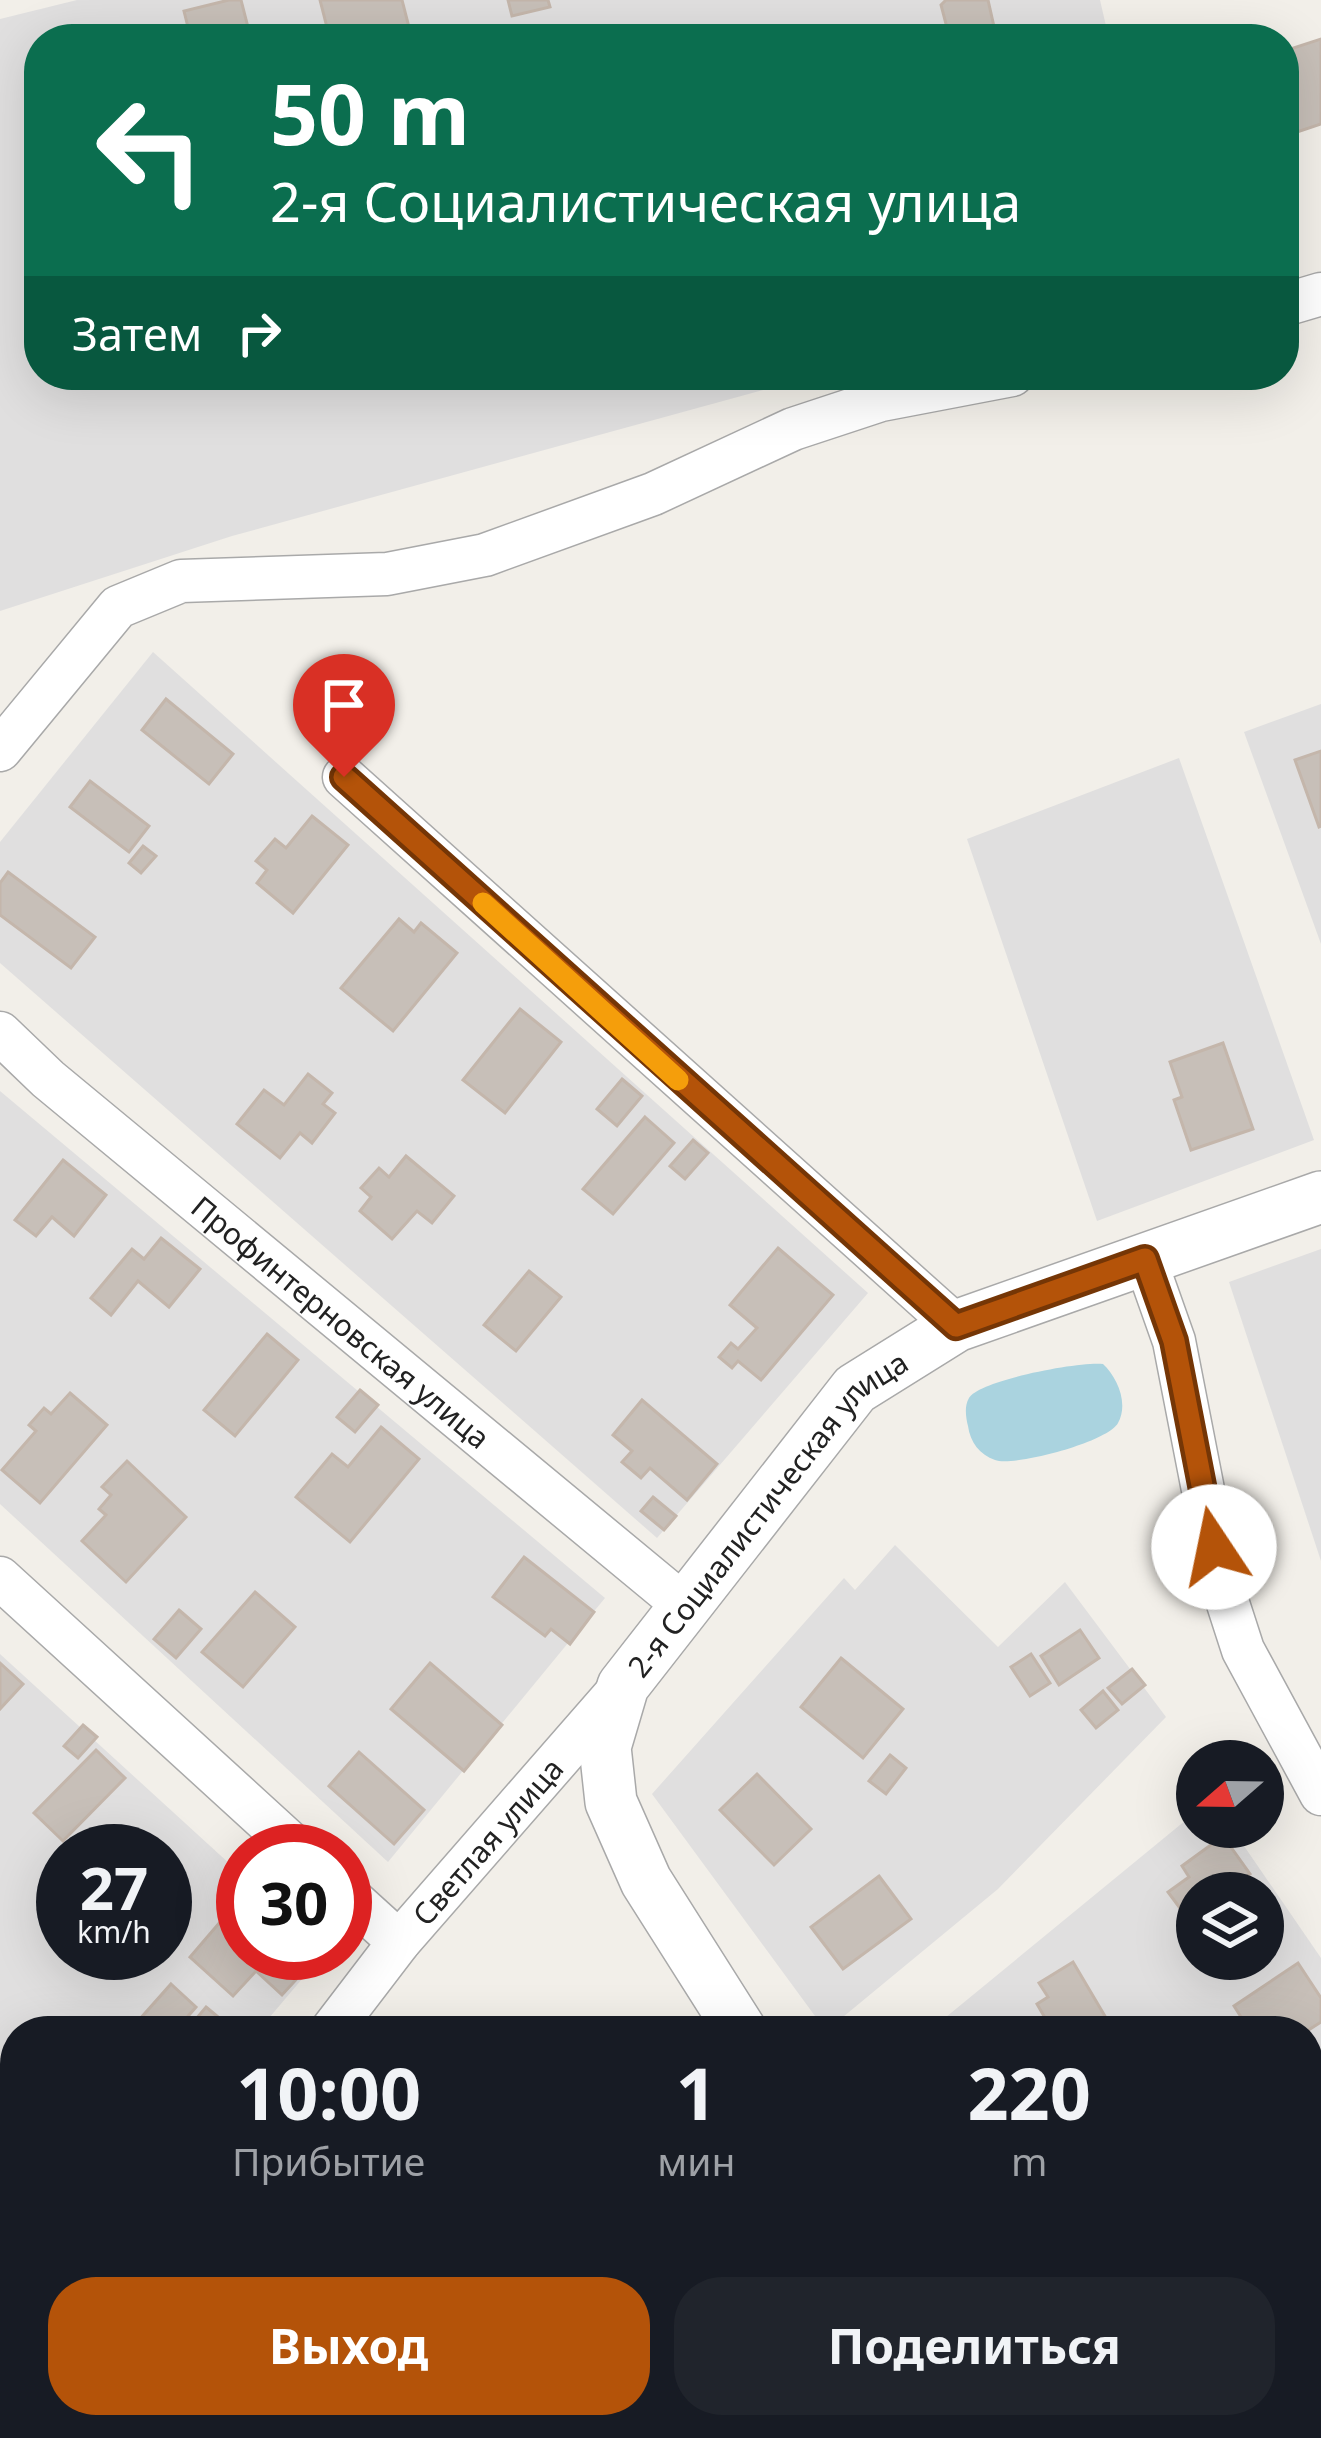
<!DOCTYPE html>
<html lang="ru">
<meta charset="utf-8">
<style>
:root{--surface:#171b24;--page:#20242c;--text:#f1f3f6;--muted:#9ea1a6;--accent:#b45309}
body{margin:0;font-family:"Noto Sans",sans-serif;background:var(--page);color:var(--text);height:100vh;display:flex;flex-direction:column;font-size:45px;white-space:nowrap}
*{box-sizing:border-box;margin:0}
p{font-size:39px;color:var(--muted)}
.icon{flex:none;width:66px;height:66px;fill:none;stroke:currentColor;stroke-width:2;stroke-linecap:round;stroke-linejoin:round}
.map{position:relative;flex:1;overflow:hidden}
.details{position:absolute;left:0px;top:2016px;width:1323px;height:423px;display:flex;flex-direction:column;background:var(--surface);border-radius:48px 48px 0 0;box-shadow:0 12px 48px #0002}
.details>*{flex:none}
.hud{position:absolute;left:24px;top:24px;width:1275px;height:366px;border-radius:48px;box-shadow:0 12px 48px #0002;background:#0b6e4f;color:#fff;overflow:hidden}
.needle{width:78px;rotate:250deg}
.controls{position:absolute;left:1176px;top:1740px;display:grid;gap:24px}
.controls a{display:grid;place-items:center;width:108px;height:108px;border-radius:50%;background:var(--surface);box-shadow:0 12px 48px #0002;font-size:60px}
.speed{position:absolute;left:36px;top:1824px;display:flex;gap:24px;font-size:60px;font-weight:700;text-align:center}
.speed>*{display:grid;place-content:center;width:156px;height:156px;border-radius:50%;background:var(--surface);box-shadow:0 12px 48px #0002;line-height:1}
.speed small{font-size:30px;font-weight:400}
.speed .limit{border:18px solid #d22;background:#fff;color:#111}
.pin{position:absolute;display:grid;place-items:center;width:102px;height:102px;color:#fff;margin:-123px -51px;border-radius:50% 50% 50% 0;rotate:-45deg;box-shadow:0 0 12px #0007}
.pin .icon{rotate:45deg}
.me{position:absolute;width:132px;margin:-66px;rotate:349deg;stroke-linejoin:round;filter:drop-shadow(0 0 9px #0008)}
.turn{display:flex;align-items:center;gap:42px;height:252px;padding:0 48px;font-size:54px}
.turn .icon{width:156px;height:156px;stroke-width:2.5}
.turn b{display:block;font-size:84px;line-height:102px}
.then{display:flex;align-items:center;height:114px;padding:0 48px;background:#0003;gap:24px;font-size:45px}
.eta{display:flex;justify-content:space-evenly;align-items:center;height:204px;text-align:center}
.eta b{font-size:72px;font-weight:700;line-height:84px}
.primary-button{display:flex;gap:24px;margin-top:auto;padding:24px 48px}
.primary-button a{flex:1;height:138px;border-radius:48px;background:var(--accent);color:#fff;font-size:48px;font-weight:700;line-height:138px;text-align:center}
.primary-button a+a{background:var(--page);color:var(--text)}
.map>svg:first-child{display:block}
</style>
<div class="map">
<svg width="1321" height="2438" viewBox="0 0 1321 2438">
<rect width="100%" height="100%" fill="#f2efe9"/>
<g fill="#e0dfdf" fill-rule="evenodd">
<polygon points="77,0 1100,0 1109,39 39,39 39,375 832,375 781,385 232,536 0,611 0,19"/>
<polygon points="153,652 868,1293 657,1538 0,963 0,842"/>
<polygon points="1321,704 1321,944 1244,732"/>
<polygon points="1179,758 1314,1140 1097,1221 967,839"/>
<polygon points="0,1091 605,1598 388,1862 0,1504"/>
<polygon points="1321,1249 1321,1561 1229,1282"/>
<polygon points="895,1545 998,1647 1065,1582 1166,1717 998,1889 826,2031 652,1794 844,1578 855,1590"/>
<path d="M 0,1654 L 243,1876 L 243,1953 L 324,1953 L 258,2031 L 15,2031 L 15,2068 L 0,2054 ZM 63,1851 L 165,1851 L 165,1953 L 63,1953 Z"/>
<path d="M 1197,1811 L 1197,1827 L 1231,1827 L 1321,1958 L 1321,2438 L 1110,2438 L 1101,2424 L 1308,2424 L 1308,2031 L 929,2031 ZM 1197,1893 L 1263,1893 L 1263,1959 L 1197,1959 Z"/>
<polygon points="0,2182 15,2196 15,2351 0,2368"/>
<polygon points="319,2424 900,2424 909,2438 299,2438"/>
</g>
<path fill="#aad3df" d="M 1103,1364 C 1117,1377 1129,1403 1118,1423 C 1108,1442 1014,1467 995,1460 C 980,1455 970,1442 968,1426 C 966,1418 964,1406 969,1398 C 979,1380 1081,1361 1103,1364 Z"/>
<g fill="#c7bfb8" stroke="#c4b6ab" stroke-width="3">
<polygon points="229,0 241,0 251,39 191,39 184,11"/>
<polygon points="320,0 402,0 412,39 330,39"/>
<polygon points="508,0 548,0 550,7 512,16"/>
<polygon points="946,0 988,0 995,31 950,39 941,5"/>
<polygon points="1321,39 1321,124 1288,135 1284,122 1284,51"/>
<polygon points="166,699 233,754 209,784 142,730"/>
<polygon points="1321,751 1321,826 1319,827 1295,760"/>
<polygon points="90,781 149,826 129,852 70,807"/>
<polygon points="312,816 348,845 293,913 257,883 267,870 256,861 275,839 286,848"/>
<polygon points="143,846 156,856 141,873 129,863"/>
<polygon points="8,872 95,937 71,968 0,915 0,883"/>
<polygon points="399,919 414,932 421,923 457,953 393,1031 341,988"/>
<polygon points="520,1009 561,1042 505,1113 463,1080"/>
<polygon points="1223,1043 1253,1129 1191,1150 1174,1100 1182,1097 1170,1062"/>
<polygon points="308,1074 332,1093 323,1104 335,1113 312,1143 300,1133 280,1158 237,1124 264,1090 284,1105"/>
<polygon points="622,1079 642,1096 617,1126 597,1109"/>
<polygon points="645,1117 674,1143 613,1214 583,1189"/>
<polygon points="693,1140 708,1153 685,1179 670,1166"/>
<polygon points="406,1156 454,1196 432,1223 417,1211 392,1239 360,1211 371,1197 361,1188 379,1168 389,1177"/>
<polygon points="63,1160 106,1195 74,1236 52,1217 36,1236 15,1220"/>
<polygon points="161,1238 200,1269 169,1307 138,1281 111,1315 91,1298 132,1249 144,1259"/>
<polygon points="778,1248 833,1295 761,1380 738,1361 732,1368 719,1357 731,1343 738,1349 757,1328 730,1305"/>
<polygon points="529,1271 561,1297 516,1351 484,1325"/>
<polygon points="267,1334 298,1360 235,1436 204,1410"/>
<polygon points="360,1390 378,1405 355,1432 337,1417"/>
<polygon points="70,1393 107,1425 40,1503 2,1470 36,1431 29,1425 44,1408 51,1414"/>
<polygon points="642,1400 717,1464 687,1500 650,1468 641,1478 622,1462 632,1451 613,1435"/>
<polygon points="381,1427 419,1459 350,1542 296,1497 332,1454 348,1467"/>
<polygon points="127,1461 186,1517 126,1582 82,1541 106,1515 99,1509 111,1495 102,1487"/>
<polygon points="653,1497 676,1516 664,1530 641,1511"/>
<polygon points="524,1557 594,1612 570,1644 551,1629 545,1636 493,1597"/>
<polygon points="255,1592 295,1627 243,1687 202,1652"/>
<polygon points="179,1610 201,1629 176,1658 154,1639"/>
<polygon points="1080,1630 1099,1658 1059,1685 1041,1656"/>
<polygon points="1031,1654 1050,1683 1030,1696 1011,1667"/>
<polygon points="841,1658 903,1709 863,1758 801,1707"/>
<polygon points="0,1663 23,1684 0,1709"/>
<polygon points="430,1663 502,1725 464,1771 391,1709"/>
<polygon points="1132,1669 1145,1685 1122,1704 1108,1688"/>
<polygon points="1103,1691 1118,1710 1096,1728 1081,1710"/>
<polygon points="83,1725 97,1737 78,1758 64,1746"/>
<polygon points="96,1750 125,1778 63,1841 34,1813"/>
<polygon points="359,1752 424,1810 394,1844 329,1786"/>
<polygon points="890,1755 906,1768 886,1794 869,1781"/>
<polygon points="757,1774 811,1829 774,1865 720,1810"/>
<polygon points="1223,1836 1250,1874 1224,1893 1197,1893 1197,1913 1188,1919 1168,1892 1189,1877 1182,1866"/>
<polygon points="879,1876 911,1919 843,1969 811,1927"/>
<polygon points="221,1921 243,1942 243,1953 310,1953 316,1958 282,1995 256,1971 233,1996 190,1957"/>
<polygon points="1073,1962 1109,2023 1096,2031 1067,2031 1063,2024 1052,2030 1037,2004 1048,1997 1039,1983"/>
<polygon points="1298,1963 1321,1998 1321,2022 1307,2031 1250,2031 1234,2006"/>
<polygon points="171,1984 196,2007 175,2031 151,2031 139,2020"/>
<polygon points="206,2007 235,2031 186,2031"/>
<polygon points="1321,2095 1321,2131 1308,2137 1308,2103"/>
<polygon points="0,2214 15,2226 15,2280 4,2271 0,2276"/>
<polygon points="791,2424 815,2424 820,2432 811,2438 778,2438 775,2434"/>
</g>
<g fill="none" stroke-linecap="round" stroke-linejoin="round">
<defs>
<g id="minor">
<polyline points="1284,305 1321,294"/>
<polyline points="0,750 118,607 181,581 387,574 485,555 653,494 793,429 881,400 1012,375"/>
<polyline points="344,777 956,1326"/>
<path id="s1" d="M 0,1033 L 48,1079 L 685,1606"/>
<polyline points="1145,1259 1174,1341 1221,1582 1243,1650 1321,1794"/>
<polyline points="0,1578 299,1851"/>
<polyline points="345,1893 399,1942"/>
<path id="s2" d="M 331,2031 L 399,1942 L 618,1691"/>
<polyline points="0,2135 15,2149"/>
<polyline points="12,2438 23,2424"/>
<polyline points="240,2438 260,2424"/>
</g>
<g id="tertiary">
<path id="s3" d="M 741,2031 L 646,1881 L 611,1802 L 605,1747 L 623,1686 L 855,1389 L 956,1326 L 1321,1197"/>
<polyline points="987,2424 996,2438"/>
</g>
</defs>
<use href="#minor" stroke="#a9a9a9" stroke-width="45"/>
<use href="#tertiary" stroke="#a9a9a9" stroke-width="54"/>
<use href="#minor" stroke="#fff" stroke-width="42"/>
<use href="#tertiary" stroke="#fff" stroke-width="51"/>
</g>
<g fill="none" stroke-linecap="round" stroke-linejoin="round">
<defs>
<polyline id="route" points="344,777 956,1326 1145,1259 1174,1341 1214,1547"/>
</defs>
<use href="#route" stroke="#753606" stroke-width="30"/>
<use href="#route" stroke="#b45309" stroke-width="21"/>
<polyline stroke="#f59e0b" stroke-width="21" points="483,903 678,1080"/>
</g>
<g text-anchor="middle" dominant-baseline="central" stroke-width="9" stroke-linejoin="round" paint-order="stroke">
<g font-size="30" fill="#222" stroke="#fff">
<text stroke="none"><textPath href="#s1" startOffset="447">Профинтерновская улица</textPath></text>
<text stroke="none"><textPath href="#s3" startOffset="609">2-я Социалистическая улица</textPath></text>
<text stroke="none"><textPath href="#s2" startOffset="246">Светлая улица</textPath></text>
</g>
</g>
</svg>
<div class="controls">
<a><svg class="needle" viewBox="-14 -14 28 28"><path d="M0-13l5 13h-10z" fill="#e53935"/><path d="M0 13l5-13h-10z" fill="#9ea1a6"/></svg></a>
<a><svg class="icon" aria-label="layers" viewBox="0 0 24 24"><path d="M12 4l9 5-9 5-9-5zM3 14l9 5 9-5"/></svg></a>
</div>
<div class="speed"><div>27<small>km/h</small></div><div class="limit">30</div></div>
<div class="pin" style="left:344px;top:777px;background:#d93025"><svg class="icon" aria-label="arrive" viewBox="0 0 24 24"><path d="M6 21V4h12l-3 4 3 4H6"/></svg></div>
<svg class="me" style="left:1214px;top:1547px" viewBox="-20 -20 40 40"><circle r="19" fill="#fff"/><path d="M0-13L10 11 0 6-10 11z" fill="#b45309"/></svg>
<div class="hud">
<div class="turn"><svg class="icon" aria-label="left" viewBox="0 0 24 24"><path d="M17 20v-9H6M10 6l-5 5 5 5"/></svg><div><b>50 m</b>2-я Социалистическая улица</div></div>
<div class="then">Затем<svg class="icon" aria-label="right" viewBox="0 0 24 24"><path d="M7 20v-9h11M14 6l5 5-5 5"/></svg></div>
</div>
<section class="details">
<div class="eta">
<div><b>10:00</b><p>Прибытие</p></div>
<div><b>1</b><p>мин</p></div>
<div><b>220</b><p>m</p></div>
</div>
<div class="primary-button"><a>Выход</a><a>Поделиться</a></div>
</section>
</div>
